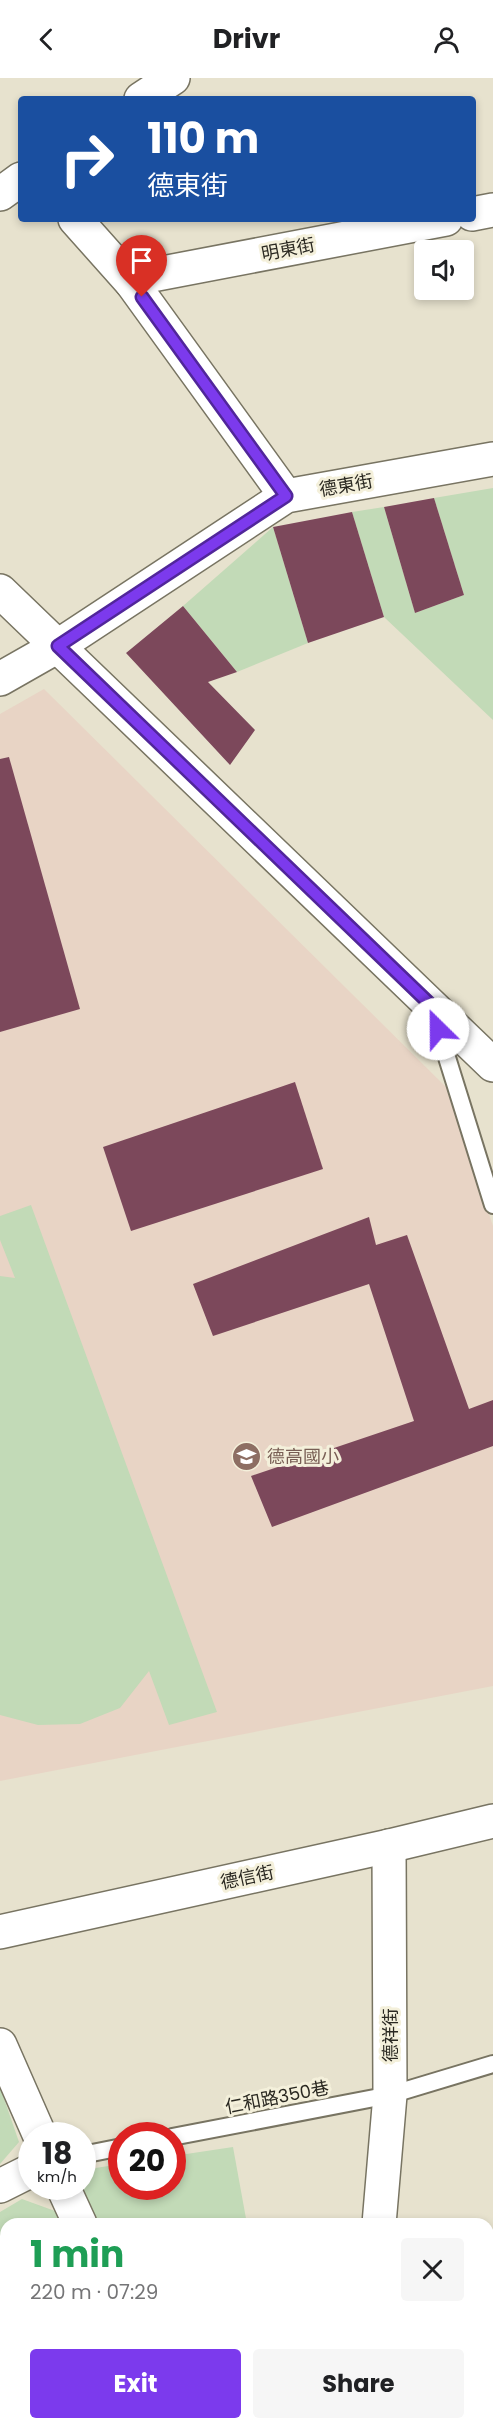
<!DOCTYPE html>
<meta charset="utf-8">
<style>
:root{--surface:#fff;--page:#f6f6f6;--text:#202124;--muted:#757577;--accent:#7c3aed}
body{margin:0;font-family:Poppins,"Noto Sans TC",sans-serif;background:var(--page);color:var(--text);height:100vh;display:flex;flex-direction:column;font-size:22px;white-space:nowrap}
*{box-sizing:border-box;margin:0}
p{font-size:20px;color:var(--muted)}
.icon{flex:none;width:33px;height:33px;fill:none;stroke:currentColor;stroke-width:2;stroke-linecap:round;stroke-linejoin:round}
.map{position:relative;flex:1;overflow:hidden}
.panel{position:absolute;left:0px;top:2140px;width:494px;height:212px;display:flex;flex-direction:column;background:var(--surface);border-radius:18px 18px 0 0;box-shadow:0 3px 9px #0003}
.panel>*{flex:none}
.hud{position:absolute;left:18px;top:18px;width:458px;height:126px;border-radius:6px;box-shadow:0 3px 9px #0003;background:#1a4fa0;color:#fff;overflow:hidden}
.controls{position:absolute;left:414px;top:162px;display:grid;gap:12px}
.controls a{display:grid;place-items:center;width:60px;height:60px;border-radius:6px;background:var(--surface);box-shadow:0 3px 9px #0003;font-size:30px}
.speed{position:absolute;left:18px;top:2044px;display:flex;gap:12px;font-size:30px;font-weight:700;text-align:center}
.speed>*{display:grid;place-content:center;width:78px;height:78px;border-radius:50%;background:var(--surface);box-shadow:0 3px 9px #0003;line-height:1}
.speed small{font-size:15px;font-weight:400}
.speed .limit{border:9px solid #d22;background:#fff;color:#111}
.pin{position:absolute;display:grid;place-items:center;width:51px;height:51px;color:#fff;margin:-62px -26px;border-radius:50% 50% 50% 0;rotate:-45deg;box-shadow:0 0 6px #0007}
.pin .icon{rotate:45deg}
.me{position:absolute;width:66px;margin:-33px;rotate:337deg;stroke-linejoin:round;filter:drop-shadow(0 0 4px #0008)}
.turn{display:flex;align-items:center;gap:21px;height:126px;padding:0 30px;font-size:27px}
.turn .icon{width:78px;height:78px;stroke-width:2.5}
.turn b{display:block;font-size:42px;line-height:51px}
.round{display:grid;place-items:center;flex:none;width:63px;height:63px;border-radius:6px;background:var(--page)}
.headline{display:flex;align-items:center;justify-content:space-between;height:102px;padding:0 30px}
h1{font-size:36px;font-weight:700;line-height:45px;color:#1e9e55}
.primary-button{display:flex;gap:12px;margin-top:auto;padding:12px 30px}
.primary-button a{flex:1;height:69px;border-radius:6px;background:var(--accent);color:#fff;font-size:24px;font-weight:700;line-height:69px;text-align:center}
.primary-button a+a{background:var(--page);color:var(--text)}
header{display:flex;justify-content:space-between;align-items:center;height:78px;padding:0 30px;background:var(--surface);font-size:27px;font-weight:700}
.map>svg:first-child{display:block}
</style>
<header><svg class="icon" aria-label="back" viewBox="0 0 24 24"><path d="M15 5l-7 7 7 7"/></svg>Drivr<svg class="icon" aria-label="person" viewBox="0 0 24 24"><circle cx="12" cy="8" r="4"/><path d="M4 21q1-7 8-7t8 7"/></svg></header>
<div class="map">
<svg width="493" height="2351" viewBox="0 0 493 2351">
<rect width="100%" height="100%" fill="#e7e2ce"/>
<polygon fill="#e8d4c5" points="44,611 446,1009 493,1148 493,1608 0,1703 0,636"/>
<g fill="#c2dab7">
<polygon points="493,410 493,642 384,539 352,434 384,429 415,535 464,517 434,420"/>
<polygon points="273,449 308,565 237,594 183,528"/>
<polygon points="31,1127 217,1634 169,1647 149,1593 120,1630 80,1646 38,1647 0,1637 0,1198 15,1200 0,1162 0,1138"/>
<polygon points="0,2009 19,2064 0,2086"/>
<polygon points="233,2069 247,2146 97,2146 80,2109 82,2109 83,2092 121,2086 122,2109 172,2109 173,2078"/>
<polygon points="22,2121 55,2133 61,2146 6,2146 6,2323 0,2323 0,2134"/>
<polygon points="32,2346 145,2346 147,2351 34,2351"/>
<polygon points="188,2346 349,2346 349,2351 190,2351"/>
</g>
<g fill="#7c485b">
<polygon points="434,420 464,517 415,535 384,429"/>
<polygon points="352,434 384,539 308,565 273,449"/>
<polygon points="183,528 237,594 208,604 255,652 230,687 126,575"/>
<polygon points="9,679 80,931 0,954 0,681"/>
<polygon points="295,1004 323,1091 131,1153 103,1069"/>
<polygon points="369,1139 376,1167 407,1157 469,1331 493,1322 493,1368 272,1449 251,1398 414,1343 369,1206 213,1258 193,1206"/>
</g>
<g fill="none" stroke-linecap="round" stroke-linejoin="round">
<defs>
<g id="lane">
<polyline points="435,941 493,1127"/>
<polyline points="172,2059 390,2017 493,1986"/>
<polyline points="82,2077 122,2069"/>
<polyline points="488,2258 493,2259"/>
</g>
<g id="street">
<polyline points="141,21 173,0"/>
<polyline points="0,116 21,101"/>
<polyline points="472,136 493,132"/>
<polyline points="75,141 132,205 286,418"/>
<polyline points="132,205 152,197 446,141"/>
<polyline points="0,601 58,568 286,418 493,381"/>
<polyline points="0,1854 389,1768 493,1743"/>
<polyline points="0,1967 40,2058"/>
<polyline points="0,2108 32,2092"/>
<polyline points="63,2109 80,2146"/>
<polyline points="379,2146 390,2017 389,1768"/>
<polyline points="173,2346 175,2351"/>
<polyline points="365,2351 365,2346"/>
</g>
<polyline id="secondary" points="0,513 493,987"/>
</defs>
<use href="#lane" stroke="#787462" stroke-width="20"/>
<use href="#street" stroke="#787462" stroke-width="36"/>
<use href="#secondary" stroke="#787462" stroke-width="36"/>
<use href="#lane" stroke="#fff" stroke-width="16"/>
<use href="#street" stroke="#fff" stroke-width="33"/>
<use href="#secondary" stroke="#fff" stroke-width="33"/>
</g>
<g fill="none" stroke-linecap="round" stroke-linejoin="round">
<defs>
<polyline id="route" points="142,219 286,418 58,568 432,928 438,951"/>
</defs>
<use href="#route" stroke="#51269a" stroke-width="15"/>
<use href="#route" stroke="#7c3aed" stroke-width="10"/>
</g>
<defs>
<symbol id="school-disc" viewBox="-11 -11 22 22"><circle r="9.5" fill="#8d6e63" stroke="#f4f0db"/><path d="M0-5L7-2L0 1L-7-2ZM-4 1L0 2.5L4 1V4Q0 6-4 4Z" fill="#fff"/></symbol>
</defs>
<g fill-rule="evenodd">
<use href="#school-disc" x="230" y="1362" width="33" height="33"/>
</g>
<g text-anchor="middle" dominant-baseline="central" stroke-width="6" stroke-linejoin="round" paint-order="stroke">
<g font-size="18" fill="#2a2821" stroke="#f4f0db">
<text transform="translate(288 171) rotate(-11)">明東街</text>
<text transform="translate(346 407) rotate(-10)">德東街</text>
<text transform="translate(247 1799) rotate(-12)">德信街</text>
<text transform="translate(390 1957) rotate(-90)">德祥街</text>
<text transform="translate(277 2019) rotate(-11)">仁和路350巷</text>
</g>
<g font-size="18" fill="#785e54" stroke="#f4f0db" text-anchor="start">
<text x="267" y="1378">德高國小</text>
</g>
</g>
</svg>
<div class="controls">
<a><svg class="icon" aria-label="sound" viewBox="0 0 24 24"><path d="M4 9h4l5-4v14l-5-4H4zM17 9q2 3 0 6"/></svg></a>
</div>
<div class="speed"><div>18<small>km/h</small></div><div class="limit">20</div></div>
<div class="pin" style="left:142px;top:219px;background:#d93025"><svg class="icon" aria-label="arrive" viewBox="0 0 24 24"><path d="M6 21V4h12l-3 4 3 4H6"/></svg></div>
<svg class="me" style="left:438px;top:951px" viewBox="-20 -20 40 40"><circle r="19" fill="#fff"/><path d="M0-13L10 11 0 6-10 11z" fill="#7c3aed"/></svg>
<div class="hud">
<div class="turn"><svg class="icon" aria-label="right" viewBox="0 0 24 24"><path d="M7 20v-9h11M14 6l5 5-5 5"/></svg><div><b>110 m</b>德東街</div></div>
</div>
<section class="panel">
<div class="headline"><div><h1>1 min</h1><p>220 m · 07:29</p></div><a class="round"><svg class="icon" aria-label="close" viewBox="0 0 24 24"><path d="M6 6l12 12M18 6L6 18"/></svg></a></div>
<div class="primary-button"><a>Exit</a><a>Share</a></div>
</section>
</div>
